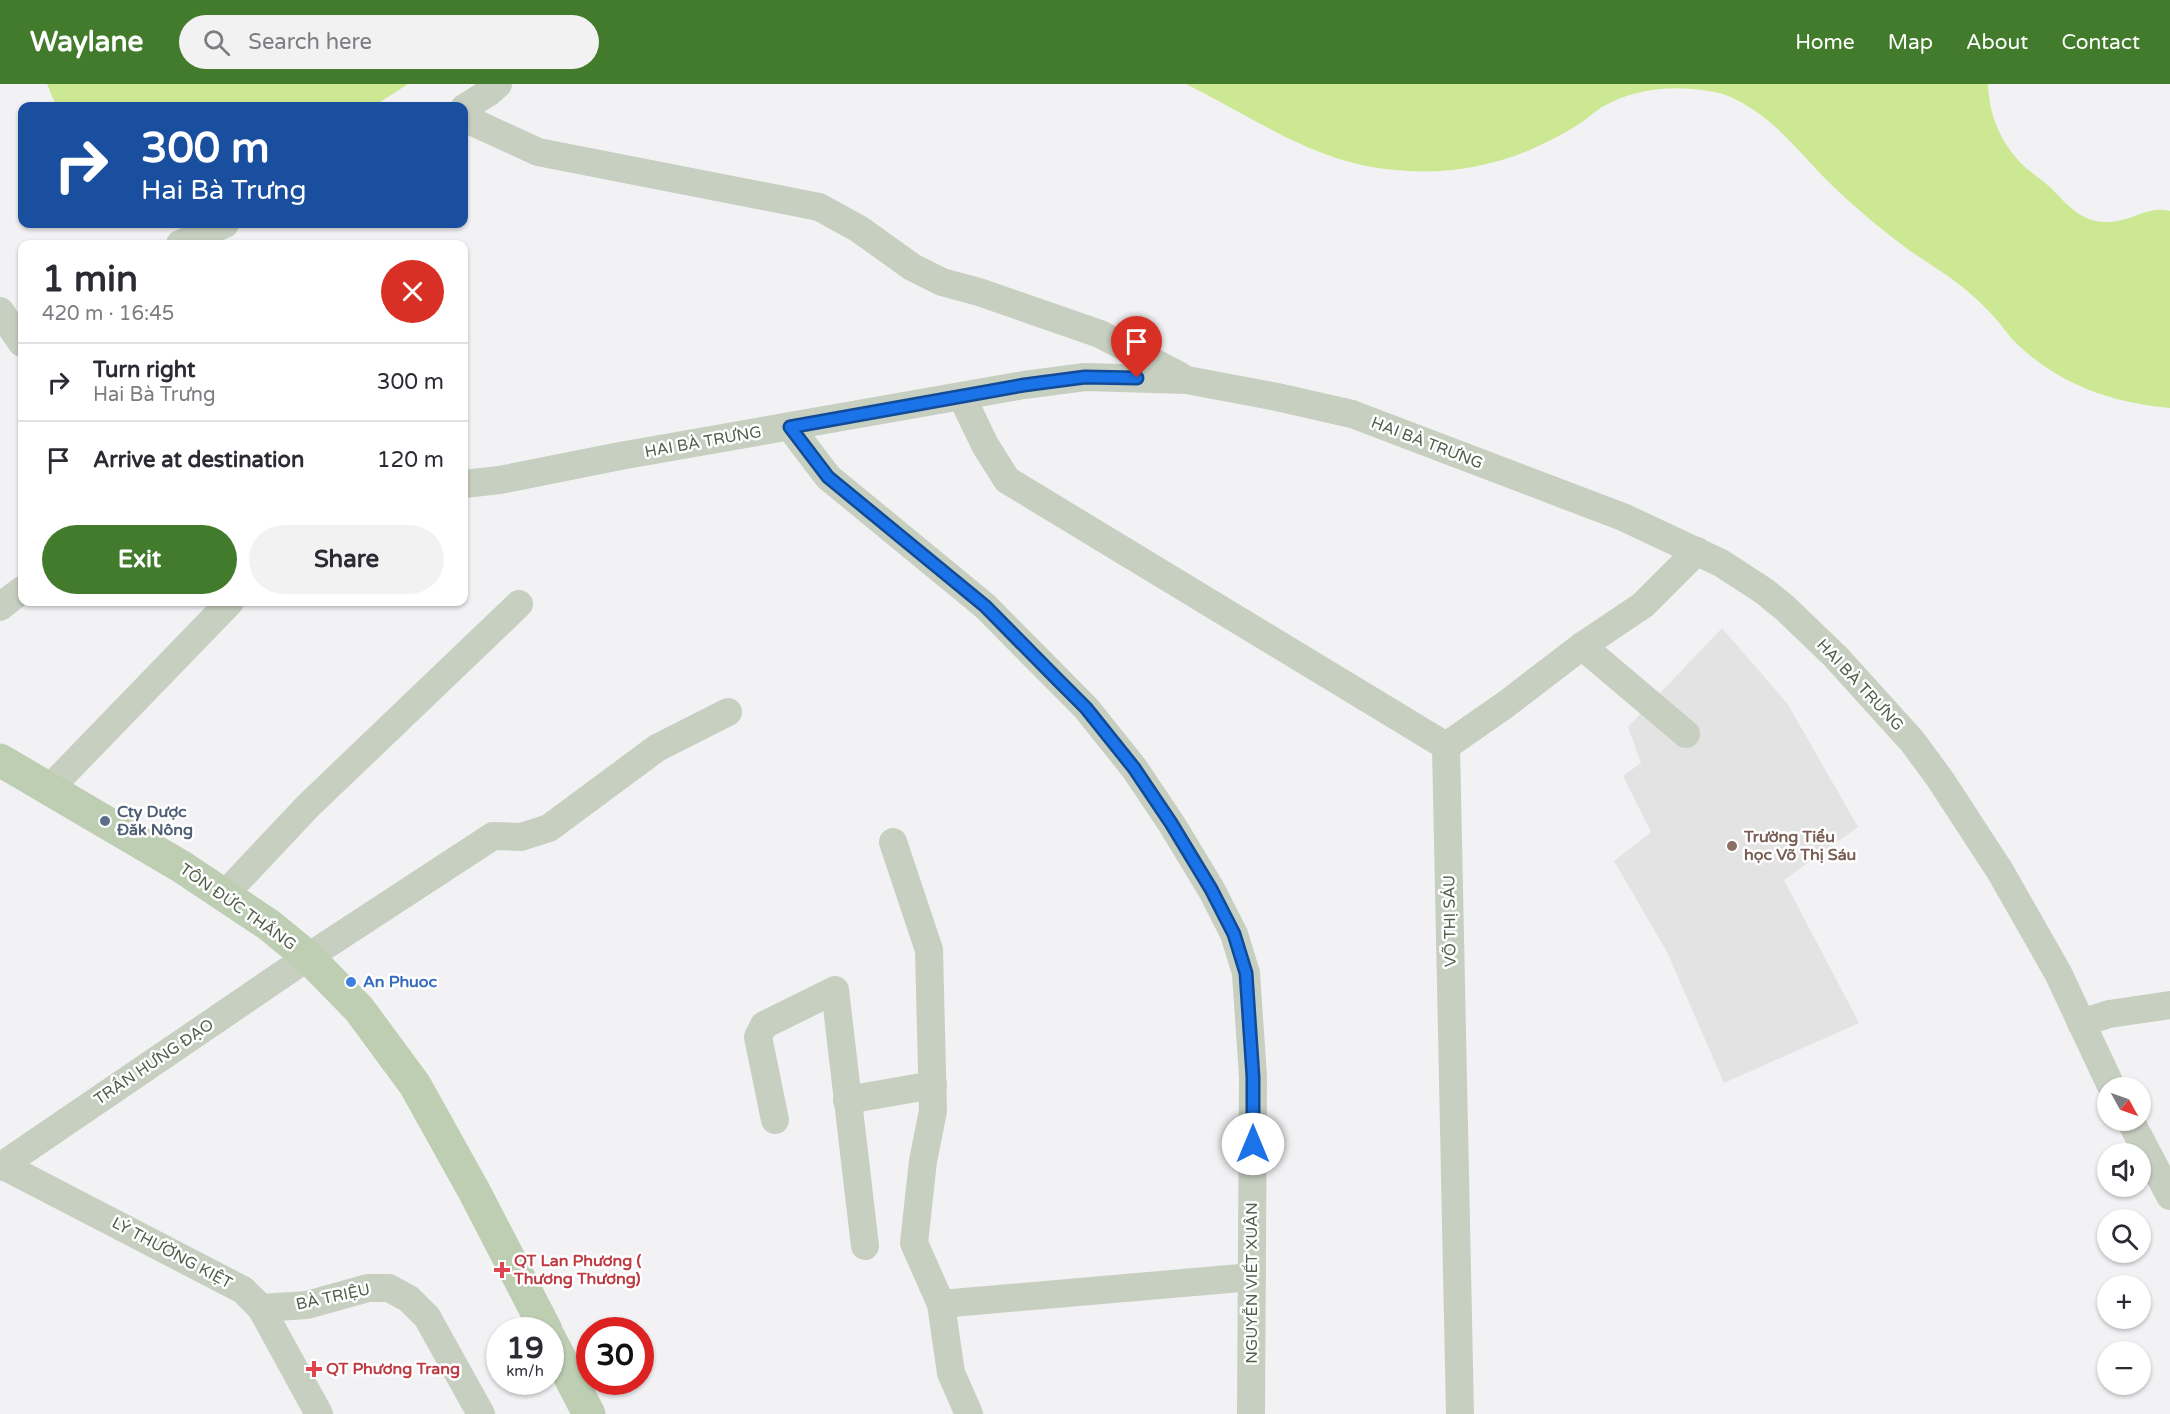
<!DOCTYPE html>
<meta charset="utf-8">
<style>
:root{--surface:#fff;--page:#f2f2f3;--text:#2b2b33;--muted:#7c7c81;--line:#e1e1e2;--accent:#427b2c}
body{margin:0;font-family:"Varela Round",sans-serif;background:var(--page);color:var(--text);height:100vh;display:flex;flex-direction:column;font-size:22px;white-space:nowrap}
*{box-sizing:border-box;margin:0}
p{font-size:20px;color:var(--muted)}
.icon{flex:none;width:33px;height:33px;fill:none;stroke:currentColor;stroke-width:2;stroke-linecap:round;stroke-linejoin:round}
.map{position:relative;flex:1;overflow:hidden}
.drawer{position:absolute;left:18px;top:156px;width:450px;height:366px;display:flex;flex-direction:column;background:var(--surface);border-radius:12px;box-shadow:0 2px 4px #0004}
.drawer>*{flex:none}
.top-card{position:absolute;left:18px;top:18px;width:450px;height:126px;border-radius:12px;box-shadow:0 2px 4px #0004;background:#1a4fa0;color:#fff;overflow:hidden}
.needle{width:39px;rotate:130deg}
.buttons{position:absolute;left:2097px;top:993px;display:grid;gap:12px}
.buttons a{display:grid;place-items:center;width:54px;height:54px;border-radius:50%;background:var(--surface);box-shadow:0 2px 4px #0004;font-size:30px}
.speed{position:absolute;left:486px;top:1233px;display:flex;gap:12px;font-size:30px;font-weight:700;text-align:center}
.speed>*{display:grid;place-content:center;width:78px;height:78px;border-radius:50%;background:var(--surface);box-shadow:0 2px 4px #0004;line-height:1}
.speed small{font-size:15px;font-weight:400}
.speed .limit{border:9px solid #d22;background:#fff;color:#111}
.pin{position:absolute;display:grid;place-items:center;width:51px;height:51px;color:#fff;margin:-62px -26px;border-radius:50% 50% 50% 0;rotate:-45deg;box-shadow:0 0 6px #0007}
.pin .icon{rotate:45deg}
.me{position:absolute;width:66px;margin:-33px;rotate:0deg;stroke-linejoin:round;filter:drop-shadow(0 0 4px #0008)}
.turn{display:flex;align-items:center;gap:21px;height:126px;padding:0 24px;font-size:27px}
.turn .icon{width:78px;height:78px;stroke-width:2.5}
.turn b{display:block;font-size:42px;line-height:51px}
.round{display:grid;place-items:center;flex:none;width:63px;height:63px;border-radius:32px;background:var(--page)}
.overview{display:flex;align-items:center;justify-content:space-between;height:102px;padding:0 24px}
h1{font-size:36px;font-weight:700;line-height:45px}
.button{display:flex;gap:12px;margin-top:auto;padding:12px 24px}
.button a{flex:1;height:69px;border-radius:36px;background:var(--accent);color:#fff;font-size:24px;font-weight:700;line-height:69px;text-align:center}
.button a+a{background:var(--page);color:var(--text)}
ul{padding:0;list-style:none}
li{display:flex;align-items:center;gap:18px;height:78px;padding:0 24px;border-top:2px solid var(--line)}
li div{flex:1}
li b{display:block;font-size:22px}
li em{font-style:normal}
header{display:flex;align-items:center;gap:36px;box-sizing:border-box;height:84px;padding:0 30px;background:var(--accent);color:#fff}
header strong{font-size:28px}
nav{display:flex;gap:33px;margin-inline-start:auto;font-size:21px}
.search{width:420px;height:54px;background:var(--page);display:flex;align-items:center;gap:15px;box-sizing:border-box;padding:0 21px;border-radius:33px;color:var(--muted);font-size:22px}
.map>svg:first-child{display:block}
</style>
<header>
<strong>Waylane</strong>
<div class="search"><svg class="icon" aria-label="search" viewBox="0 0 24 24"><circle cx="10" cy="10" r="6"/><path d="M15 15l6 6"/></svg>Search here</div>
<nav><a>Home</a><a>Map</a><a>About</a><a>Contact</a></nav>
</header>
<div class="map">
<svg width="2170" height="1330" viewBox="0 0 2170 1330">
<rect width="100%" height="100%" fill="#f2f1f3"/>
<polygon fill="#e3e3e4" points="1722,544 1787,619 1858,743 1784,796 1859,939 1724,999 1667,868 1614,777 1651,748 1623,692 1641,679 1628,643"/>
<g fill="#cce893">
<polygon points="47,0 408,0 374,22 56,22"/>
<path d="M 1186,0 L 1988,0 C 1989,32 2001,60 2025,83 C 2033,90 2042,96 2050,103 C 2067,120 2080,138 2107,138 C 2129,139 2147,121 2170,127 L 2170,324 C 2110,319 2055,299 2012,255 C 2006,248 2001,240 1994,233 C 1982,219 1967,206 1952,195 C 1941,187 1930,180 1919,173 C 1889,152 1861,129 1835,104 C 1799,70 1772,28 1723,10 C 1684,0 1638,2 1602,23 C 1594,28 1587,35 1579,40 C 1565,49 1550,57 1534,64 C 1491,83 1442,91 1395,86 C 1314,79 1257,35 1186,0 Z"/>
</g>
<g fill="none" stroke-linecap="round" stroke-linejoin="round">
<g stroke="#c7cfc0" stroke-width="28">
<polyline points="464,24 488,9 498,0"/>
<polyline points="464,34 538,68 819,123 859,145 912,183 942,198 979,208 1100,250 1180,292"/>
<polyline points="180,160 225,140"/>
<polyline points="0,227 22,259"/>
<polyline points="962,313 985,361 1007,396 1446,662"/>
<polyline points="790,343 828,393 985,522 1086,624 1134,684 1171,739 1211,805 1234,850 1246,889 1253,993 1251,1330"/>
<polyline points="464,400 500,396 620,372 1024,301 1085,293 1187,296 1277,313 1352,330 1623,433 1721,479 1764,507 1785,524 1835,572 1912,657 1940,695 2000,787 2058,889 2112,1004"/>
<polyline points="0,523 22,506"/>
<polyline points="1582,562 1686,650"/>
<polyline points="49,705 230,518"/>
<polyline points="893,758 929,866 933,1027 923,1077 914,1159 941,1220 951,1289 969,1330"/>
<polyline points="225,810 308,722 519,520"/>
<polyline points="2081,939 2109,930 2170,921"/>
<polyline points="847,1016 933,1001"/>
<polyline points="775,1036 758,953 764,941 835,906 865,1162"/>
<polyline points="2130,1036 2170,1112"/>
<polyline points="0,1080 243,1206 261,1224 319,1330"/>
<polyline points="0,1083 308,873 493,752 521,753 549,744 657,664 728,628"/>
<polyline points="941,1220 1252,1193"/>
<polyline points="261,1224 307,1221 368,1204 389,1204 409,1215 427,1233 481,1330"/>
<polyline points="1460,1330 1446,662 1505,621 1582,562 1643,521 1697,467"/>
</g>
<g stroke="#bdceb3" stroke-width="33">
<polyline points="0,676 182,783 269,841 308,873 359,925 415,1001 474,1107 546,1246"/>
<polyline points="550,1255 589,1330"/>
</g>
</g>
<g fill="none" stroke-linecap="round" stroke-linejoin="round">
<defs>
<polyline id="route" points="1137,294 1085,293 1024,301 790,343 828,393 985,522 1057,595 1086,624 1134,684 1171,739 1211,805 1234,850 1246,889 1253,993 1253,1060"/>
</defs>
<use href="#route" stroke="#114b97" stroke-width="15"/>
<use href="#route" stroke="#1a73e8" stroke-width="10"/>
</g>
<circle fill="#5c6f8a" stroke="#fff" stroke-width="2" cx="105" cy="737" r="6"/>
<circle fill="#8d6e63" stroke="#fff" stroke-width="2" cx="1732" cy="762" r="6"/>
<circle fill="#3f7fe0" stroke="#fff" stroke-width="2" cx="351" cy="898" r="6"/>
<g fill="#e0444e" stroke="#fff" stroke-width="2">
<path d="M499 1177h6v6h6v6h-6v6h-6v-6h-6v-6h6z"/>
<path d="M311 1276h6v6h6v6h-6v6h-6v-6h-6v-6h6z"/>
</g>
<g text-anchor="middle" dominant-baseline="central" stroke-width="5" stroke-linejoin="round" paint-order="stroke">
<g font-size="16" fill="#525e4a" stroke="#fff">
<text transform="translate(703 358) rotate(-10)">HAI BÀ TRƯNG</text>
<text transform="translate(1427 359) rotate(21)">HAI BÀ TRƯNG</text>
<text transform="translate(1860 601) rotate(47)">HAI BÀ TRƯNG</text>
<text transform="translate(238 823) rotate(35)">TÔN ĐỨC THẮNG</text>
<text transform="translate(1450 837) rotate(-91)">VÕ THỊ SÁU</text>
<text transform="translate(154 978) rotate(-34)">TRẦN HƯNG ĐẠO</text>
<text transform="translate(172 1169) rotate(28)">LÝ THƯỜNG KIỆT</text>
<text transform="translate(1252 1199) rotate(-90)">NGUYỄN VIẾT XUÂN</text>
<text transform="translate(333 1213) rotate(-12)">BÀ TRIỆU</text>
</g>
<g font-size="16" font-weight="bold" fill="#4e5e75" stroke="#fff" text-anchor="start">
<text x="117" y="728">Cty Dược<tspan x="117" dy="18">Đăk Nông</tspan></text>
</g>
<g font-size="16" font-weight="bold" fill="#785e54" stroke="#fff" text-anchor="start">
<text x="1744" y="753">Trường Tiểu<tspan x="1744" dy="18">học Võ Thị Sáu</tspan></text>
</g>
<g font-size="16" font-weight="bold" fill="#366cbe" stroke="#fff" text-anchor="start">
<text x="363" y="898">An Phuoc</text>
</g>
<g font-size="16" font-weight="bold" fill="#be3a42" stroke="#fff" text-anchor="start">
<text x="514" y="1177">QT Lan Phương (<tspan x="514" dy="18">Thương Thương)</tspan></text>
<text x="326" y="1285">QT Phương Trang</text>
</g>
</g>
</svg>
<div class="buttons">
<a><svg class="needle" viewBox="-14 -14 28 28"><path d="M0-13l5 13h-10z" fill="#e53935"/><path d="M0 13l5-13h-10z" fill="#7c7c81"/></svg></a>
<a><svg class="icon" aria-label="sound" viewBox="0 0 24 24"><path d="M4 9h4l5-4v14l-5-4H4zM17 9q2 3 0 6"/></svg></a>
<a><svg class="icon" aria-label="search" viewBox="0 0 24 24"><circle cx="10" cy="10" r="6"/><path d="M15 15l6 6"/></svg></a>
<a>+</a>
<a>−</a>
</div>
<div class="speed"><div>19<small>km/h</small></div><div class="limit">30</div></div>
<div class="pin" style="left:1137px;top:294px;background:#d93025"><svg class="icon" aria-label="arrive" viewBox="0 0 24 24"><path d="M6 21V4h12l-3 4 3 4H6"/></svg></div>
<svg class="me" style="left:1253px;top:1060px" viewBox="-20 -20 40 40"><circle r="19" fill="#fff"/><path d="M0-13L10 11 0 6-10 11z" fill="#1a73e8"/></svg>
<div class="top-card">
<div class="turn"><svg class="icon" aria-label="right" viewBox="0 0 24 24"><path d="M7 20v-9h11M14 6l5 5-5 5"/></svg><div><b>300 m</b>Hai Bà Trưng</div></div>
</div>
<section class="drawer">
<div class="overview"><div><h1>1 min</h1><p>420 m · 16:45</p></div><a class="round" style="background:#d93025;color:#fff"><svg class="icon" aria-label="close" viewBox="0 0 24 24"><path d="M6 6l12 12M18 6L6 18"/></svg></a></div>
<ul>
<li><svg class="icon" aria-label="right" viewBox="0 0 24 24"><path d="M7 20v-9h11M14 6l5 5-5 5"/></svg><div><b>Turn right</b><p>Hai Bà Trưng</p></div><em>300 m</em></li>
<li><svg class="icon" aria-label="arrive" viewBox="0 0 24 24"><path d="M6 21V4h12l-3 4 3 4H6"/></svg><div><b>Arrive at destination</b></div><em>120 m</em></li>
</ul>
<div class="button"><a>Exit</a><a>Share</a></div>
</section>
</div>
